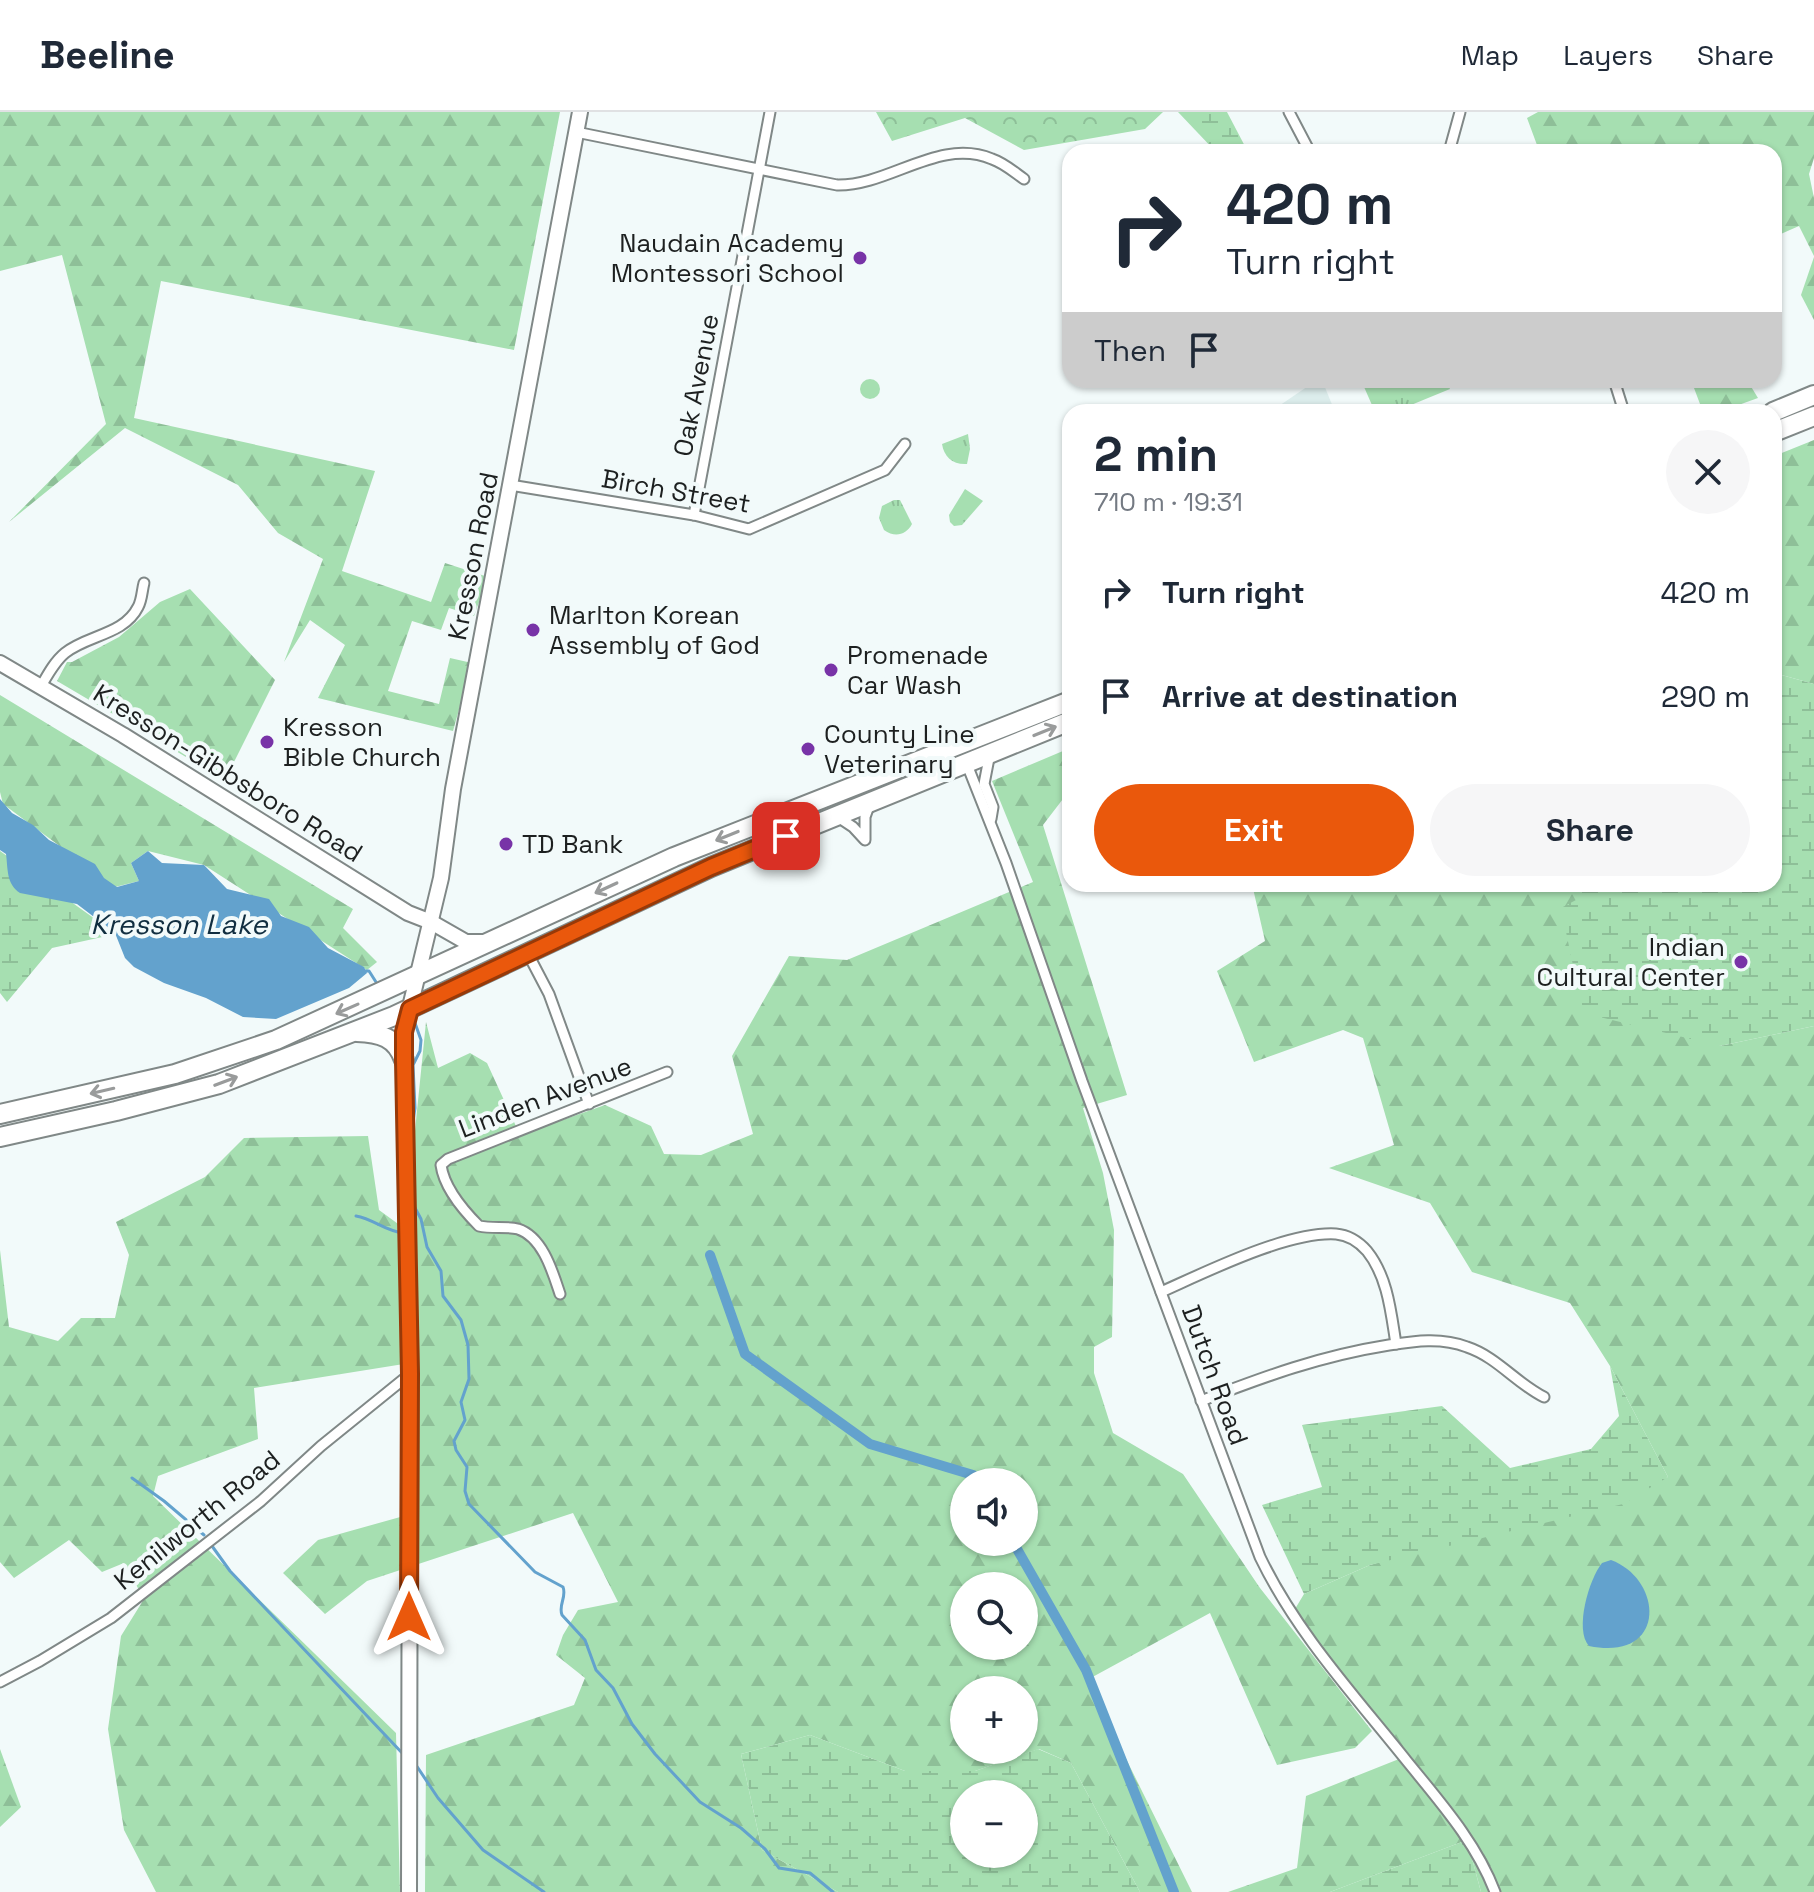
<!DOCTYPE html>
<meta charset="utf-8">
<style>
:root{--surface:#fff;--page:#f6f6f7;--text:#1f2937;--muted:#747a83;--line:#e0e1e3;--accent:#ea580c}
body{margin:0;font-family:"Space Grotesk",sans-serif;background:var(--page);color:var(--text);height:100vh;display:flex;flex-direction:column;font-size:30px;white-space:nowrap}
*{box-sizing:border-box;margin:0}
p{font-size:26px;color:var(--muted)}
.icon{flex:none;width:44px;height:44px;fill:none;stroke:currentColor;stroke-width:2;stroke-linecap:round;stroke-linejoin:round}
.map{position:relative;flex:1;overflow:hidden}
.sheet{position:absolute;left:1062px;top:292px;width:720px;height:488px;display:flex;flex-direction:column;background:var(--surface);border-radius:24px;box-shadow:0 2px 6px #0004}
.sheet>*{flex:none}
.top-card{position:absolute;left:1062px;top:32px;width:720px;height:244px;border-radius:24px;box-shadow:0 2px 6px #0004;background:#fff;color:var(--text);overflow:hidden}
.tools{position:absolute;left:950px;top:1356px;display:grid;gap:16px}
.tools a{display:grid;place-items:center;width:88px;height:88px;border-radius:50%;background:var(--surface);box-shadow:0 2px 6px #0004;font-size:40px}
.pin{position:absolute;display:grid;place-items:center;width:68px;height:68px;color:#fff;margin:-34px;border-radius:16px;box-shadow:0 4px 12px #0006}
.me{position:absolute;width:88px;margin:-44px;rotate:0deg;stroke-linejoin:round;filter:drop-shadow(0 0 6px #0008)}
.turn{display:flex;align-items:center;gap:28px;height:168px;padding:0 32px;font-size:36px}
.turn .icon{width:104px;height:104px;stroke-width:2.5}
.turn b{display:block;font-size:56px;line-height:68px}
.then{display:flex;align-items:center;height:76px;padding:0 32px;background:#0003;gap:16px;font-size:30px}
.round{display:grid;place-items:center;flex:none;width:84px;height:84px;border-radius:42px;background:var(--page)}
.head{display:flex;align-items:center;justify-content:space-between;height:136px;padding:0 32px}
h1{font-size:48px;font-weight:700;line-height:60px}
.primary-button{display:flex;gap:16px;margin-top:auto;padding:16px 32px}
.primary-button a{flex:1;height:92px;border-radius:48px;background:var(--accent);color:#fff;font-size:32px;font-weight:700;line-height:92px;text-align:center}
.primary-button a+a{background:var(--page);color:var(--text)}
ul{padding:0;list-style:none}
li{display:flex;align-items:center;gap:24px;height:104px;padding:0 32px}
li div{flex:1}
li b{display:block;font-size:30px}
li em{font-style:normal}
header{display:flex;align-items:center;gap:48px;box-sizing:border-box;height:112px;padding:0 40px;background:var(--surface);border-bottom:2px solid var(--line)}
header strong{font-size:38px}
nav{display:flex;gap:44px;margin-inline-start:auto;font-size:28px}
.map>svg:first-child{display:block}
</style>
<header>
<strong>Beeline</strong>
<nav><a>Map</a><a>Layers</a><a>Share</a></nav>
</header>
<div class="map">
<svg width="1814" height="1780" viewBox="0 0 1814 1780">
<defs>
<pattern id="grass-tufts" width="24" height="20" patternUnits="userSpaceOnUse" patternTransform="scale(2)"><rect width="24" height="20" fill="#a6dfb1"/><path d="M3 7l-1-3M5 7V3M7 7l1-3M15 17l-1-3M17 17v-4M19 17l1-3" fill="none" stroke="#8ebf98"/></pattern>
<pattern id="forest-firs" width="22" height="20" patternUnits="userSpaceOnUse" patternTransform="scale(2)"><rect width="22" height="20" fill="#a6dfb1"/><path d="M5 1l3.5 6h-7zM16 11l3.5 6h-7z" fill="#8ebf98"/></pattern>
<pattern id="wetland-marsh" width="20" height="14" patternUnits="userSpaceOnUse" patternTransform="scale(2)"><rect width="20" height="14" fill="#a6dfb1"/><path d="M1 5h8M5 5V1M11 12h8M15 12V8" fill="none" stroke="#8ebf98"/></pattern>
<pattern id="park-crowns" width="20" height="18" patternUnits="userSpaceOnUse" patternTransform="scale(2)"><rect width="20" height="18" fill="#a6dfb1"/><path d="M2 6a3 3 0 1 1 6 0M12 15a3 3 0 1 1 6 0" fill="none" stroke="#8ebf98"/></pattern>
</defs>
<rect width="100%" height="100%" fill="#f2fafa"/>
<polygon fill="#dcedec" points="1317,268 1322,268 1335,300 1270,300"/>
<g fill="url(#grass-tufts)">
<circle cx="870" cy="277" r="10"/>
<polygon points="1361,268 1446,268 1450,277 1394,300 1375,300"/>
<path d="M 968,322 L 970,337 L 967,352 C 953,353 944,345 942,332 Z"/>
<polygon points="965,377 983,389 962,413 954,414 950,410 949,403"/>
<path d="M 894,388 L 900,388 L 912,412 C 906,423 895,426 884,418 L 879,406 L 882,394 Z"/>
</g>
<g fill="url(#forest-firs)" fill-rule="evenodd">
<polygon points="0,0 560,0 514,238 161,169 134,306 375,359 342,459 431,490 445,451 488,465 474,504 449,496 441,518 412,509 388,579 439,592 450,546 472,551 453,619 318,586 345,533 310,508 284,550 323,447 278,421 238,373 125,316 9,410 106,312 62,143 0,159"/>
<polygon points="1538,0 1814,0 1814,46 1809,62 1814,86 1814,144 1799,114 1774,125 1774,40 1534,40 1537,33 1527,6"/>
<polygon points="1814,145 1814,208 1801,183"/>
<polygon points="1691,268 1747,268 1758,286 1719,300 1703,300"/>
<polygon points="1814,328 1814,572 1774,561 1774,344"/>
<polygon points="190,477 275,568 225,668 57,569 67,550 72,550 119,525 160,490"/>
<polygon points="0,583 353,797 343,816 377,850 367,858 204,753 148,739 131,751 139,769 115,775 3,692 0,680"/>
<path d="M 1070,636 L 1070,681 L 1066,683 L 1043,713 L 1127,983 L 1083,996 L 1103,1061 L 1114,1118 L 1112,1225 L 1094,1235 L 1094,1261 L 1113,1321 L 1183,1362 L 1260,1476 L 1372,1619 L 1355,1636 L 1277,1653 L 1210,1501 L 1087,1568 L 1192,1780 L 1140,1780 L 1071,1651 L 1039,1637 L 975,1659 L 905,1659 L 810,1623 L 741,1642 L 762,1738 L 838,1780 L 425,1780 L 426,1643 L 574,1593 L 585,1566 L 556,1543 L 563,1523 L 578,1498 L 618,1490 L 573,1401 L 367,1469 L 325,1502 L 283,1461 L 318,1428 L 411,1402 L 410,1251 L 254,1276 L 258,1327 L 158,1364 L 153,1384 L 396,1621 L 400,1780 L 156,1780 L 124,1718 L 108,1617 L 121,1524 L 144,1487 L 124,1451 L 102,1460 L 69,1428 L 14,1466 L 0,1450 L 0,1138 L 9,1215 L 58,1229 L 81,1206 L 115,1206 L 129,1143 L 116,1110 L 205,1065 L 244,1026 L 368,1024 L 379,1098 L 405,1117 L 426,910 L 438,956 L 470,941 L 487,951 L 520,1023 L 605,993 L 651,1014 L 664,1042 L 701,1043 L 753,1022 L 732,944 L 789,844 L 847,848 L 1033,770 L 992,669 ZM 964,1370 L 1024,1370 L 1024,1430 L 964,1430 ZM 964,1474 L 1024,1474 L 1024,1534 L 964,1534 ZM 964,1578 L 1024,1578 L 1024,1638 L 964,1638 Z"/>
<polygon points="1252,772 1576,772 1576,788 1720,934 1814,914 1814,1780 1481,1780 1467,1728 1330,1780 1228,1780 1297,1756 1306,1684 1399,1647 1295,1497 1304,1482 1370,1453 1668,1365 1610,1254 1570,1191 1472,1160 1430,1091 1329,1056 1394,1033 1363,926 1343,918 1254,950 1217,859 1265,829"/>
<polygon points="0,1637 21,1695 0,1715"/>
</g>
<g fill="url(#wetland-marsh)" fill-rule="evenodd">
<polygon points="1178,0 1227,0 1248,40 1216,40"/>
<polygon points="1774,561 1814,572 1814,914 1720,934 1583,901 1561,796 1576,788 1576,772 1774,772"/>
<polygon points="0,739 116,822 52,836 7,890 0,881"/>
<polygon points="1610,1254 1668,1365 1623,1392 1370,1453 1304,1482 1262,1393 1322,1375 1302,1313 1442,1294 1510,1356 1591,1337 1619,1304"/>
<path d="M 810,1623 L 905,1659 L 975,1659 L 1038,1637 L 1071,1651 L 1140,1780 L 838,1780 L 762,1738 L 741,1642 ZM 1024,1682 L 1024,1742 L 964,1742 L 964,1682 Z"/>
<polygon points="1467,1728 1481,1780 1330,1780"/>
</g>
<polygon fill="url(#park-crowns)" points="876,0 1163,0 1145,17 1024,38 965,6 892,29"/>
<g fill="#63a2cd">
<path d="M 0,687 L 12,701 L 33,713 L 49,728 L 95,752 L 104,766 L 117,775 L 139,769 L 131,751 L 148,739 L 162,751 L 204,753 L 227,777 L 269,787 L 281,804 L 309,815 L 328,836 L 364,855 L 367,861 L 349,876 L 276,907 L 243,905 L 206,886 L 164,871 L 134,855 L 125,846 L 115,821 L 77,792 L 20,781 C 6,772 8,756 6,742 L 0,738 Z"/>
<path d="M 1611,1448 C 1664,1468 1667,1550 1589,1534 C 1574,1518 1589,1467 1602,1451 Z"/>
</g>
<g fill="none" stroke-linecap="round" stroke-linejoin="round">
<g stroke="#63a2cd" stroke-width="3">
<polyline points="363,859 369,859 376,870"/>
<polyline points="412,1016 415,996 413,953 420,939 421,928 415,911"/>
<polyline points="413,1027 413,1043"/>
<path d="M 414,1094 L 421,1107 L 427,1135 L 441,1159 L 443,1184 L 461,1208 L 468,1233 L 469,1267 L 461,1290 L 465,1308 L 454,1329 L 456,1338 L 467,1355 L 465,1379 L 469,1392 L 535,1460 L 563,1475 C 567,1485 558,1493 562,1503 L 585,1528 L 596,1558 L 613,1576 L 632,1612 L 655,1642 L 700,1690 L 741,1716 L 765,1737 L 779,1756 L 810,1761 L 833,1780"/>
<path d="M 356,1104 C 374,1107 386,1120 404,1121"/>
<polyline points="132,1366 164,1389 204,1423"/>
<polyline points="212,1434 230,1459 404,1643"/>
<polyline points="414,1650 438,1686 483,1738 544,1780"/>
</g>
<g stroke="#63a2cd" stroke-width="10">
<polyline points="710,1143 745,1242 870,1332 973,1363 979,1370"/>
<polyline points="1013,1430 1086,1558 1174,1780"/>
</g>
<defs>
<g id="street">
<polyline points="1289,0 1310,40"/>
<path d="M 576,20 L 837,73 C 890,74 939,25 992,47 C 1004,51 1014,60 1024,67"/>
<polyline points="1449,40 1460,0"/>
<polyline points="1614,268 1624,300"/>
<polyline points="510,373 694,403 749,417 885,358 905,332"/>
<polyline points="694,403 770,0"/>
<path d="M 40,576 C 47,564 54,550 65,541 C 87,523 124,523 138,495 C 142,488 142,478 144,471"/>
<polyline points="990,641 984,672 993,695 991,707"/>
<path d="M 966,650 L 1006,751 L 1082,969 L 1260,1445 C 1296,1520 1354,1583 1406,1648 C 1440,1690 1476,1730 1495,1780"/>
<polyline points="838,705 853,715 865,728 865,705 870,691"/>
<polyline points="527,840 549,882 589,992"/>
<path d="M 1161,1180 C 1206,1160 1288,1119 1336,1122 C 1348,1123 1359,1130 1367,1139 C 1388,1165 1391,1201 1396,1232"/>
<path d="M 560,1182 C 553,1161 543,1125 518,1117 C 506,1114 492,1117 479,1114 C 463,1098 444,1075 441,1053 L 448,1047 L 667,960"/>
<path d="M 1201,1289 C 1266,1264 1320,1244 1389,1233 C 1415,1229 1441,1225 1467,1235 C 1497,1245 1516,1271 1544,1285"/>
<polyline points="0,1570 40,1549 111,1506 261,1389 321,1334 410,1262"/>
</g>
<g id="secondary">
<polyline points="0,551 123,623 408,801 431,810 466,830 485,830"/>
<polyline points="409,1780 410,1262 404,920 441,766 453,677 580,0"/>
</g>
<g id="highway">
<polyline points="1773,300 1814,283"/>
<polyline points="1774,320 1814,304"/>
<path d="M 357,920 C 380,921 396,925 404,948"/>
<polyline points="0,1002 175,962 276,928 674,745 1070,589"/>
<polyline points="0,1025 116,999 219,972 394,904 711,755 1070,609"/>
</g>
</defs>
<use href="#street" stroke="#808887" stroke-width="13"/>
<use href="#secondary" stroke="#808887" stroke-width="18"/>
<use href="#highway" stroke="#808887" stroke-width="22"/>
<use href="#street" stroke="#fff" stroke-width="9"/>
<use href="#secondary" stroke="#fff" stroke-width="14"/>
<use href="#highway" stroke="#fff" stroke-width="18"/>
</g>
<defs><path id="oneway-shaft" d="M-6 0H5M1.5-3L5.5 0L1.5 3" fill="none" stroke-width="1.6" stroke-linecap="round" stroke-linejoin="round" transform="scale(2)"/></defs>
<g stroke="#999b9b">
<use href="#oneway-shaft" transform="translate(1045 619) rotate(-22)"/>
<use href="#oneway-shaft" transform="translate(727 724) rotate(158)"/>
<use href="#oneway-shaft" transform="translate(606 776) rotate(155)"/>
<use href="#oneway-shaft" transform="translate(347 897) rotate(156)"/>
<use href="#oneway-shaft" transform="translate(226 969) rotate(-21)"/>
<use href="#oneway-shaft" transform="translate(102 979) rotate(167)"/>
</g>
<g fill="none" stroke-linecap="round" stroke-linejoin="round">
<defs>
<polyline id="route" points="409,1505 410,1262 404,948 404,920 410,897 711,755 786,724"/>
</defs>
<use href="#route" stroke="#983908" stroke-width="20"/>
<use href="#route" stroke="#ea580c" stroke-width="14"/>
</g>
<g fill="#7833a7" stroke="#f2fafa" stroke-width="3">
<circle cx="860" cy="146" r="8"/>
<circle cx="533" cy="518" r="8"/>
<circle cx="831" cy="558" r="8"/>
<circle cx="267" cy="630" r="8"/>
<circle cx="808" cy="637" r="8"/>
<circle cx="506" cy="732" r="8"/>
<circle cx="1741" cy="850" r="8"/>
</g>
<g text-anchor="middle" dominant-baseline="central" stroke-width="8" stroke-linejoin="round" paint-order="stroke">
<g font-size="26" fill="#1d2020" stroke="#f2fafa" text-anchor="start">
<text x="844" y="131" text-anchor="end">Naudain Academy<tspan x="844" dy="30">Montessori School</tspan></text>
<text x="549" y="503">Marlton Korean<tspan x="549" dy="30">Assembly of God</tspan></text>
<text x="847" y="543">Promenade<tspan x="847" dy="30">Car Wash</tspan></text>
<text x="283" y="615">Kresson<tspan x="283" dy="30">Bible Church</tspan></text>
<text x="824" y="622">County Line<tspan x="824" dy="30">Veterinary</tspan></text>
<text x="522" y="732">TD Bank</text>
<text x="1725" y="835" text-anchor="end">Indian<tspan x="1725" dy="30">Cultural Center</tspan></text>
</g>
<g font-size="26" fill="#1d2020" stroke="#f2fafa">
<text transform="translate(696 273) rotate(-79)">Oak Avenue</text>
<text transform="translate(676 379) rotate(10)">Birch Street</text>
<text transform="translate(473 444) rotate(-79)">Kresson Road</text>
<text transform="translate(228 661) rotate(32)">Kresson-Gibbsboro Road</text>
<text transform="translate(545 985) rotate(-21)">Linden Avenue</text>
<text transform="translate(1215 1263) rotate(70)">Dutch Road</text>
<text transform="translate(197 1408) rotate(-39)">Kenilworth Road</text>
</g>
<g font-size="28" font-style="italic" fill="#112e40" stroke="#f2fafa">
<text x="179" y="812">Kresson Lake</text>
</g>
</g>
</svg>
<div class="tools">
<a><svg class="icon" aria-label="sound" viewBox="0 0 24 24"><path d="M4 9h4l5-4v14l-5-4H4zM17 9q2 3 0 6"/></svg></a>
<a><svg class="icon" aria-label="search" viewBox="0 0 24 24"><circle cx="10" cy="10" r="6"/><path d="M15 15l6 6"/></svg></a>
<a>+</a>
<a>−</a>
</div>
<div class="pin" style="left:786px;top:724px;background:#d93025"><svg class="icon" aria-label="arrive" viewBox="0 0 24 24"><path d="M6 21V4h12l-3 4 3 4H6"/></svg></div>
<svg class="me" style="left:409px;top:1505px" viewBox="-20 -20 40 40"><path d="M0-17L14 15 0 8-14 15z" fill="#ea580c" stroke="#fff" stroke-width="4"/></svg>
<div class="top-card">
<div class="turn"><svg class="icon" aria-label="right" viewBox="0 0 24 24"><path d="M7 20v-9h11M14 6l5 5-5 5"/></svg><div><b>420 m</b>Turn right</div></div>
<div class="then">Then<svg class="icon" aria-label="arrive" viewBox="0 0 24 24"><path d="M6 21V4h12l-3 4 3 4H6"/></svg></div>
</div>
<section class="sheet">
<div class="head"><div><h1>2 min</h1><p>710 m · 19:31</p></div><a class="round"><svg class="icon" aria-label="close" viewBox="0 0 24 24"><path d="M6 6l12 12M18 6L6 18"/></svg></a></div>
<ul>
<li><svg class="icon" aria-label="right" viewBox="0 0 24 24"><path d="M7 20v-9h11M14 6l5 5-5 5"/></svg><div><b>Turn right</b></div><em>420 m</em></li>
<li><svg class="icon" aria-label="arrive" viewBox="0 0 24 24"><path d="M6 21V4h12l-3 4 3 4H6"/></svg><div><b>Arrive at destination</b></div><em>290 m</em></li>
</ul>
<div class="primary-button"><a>Exit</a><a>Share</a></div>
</section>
</div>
